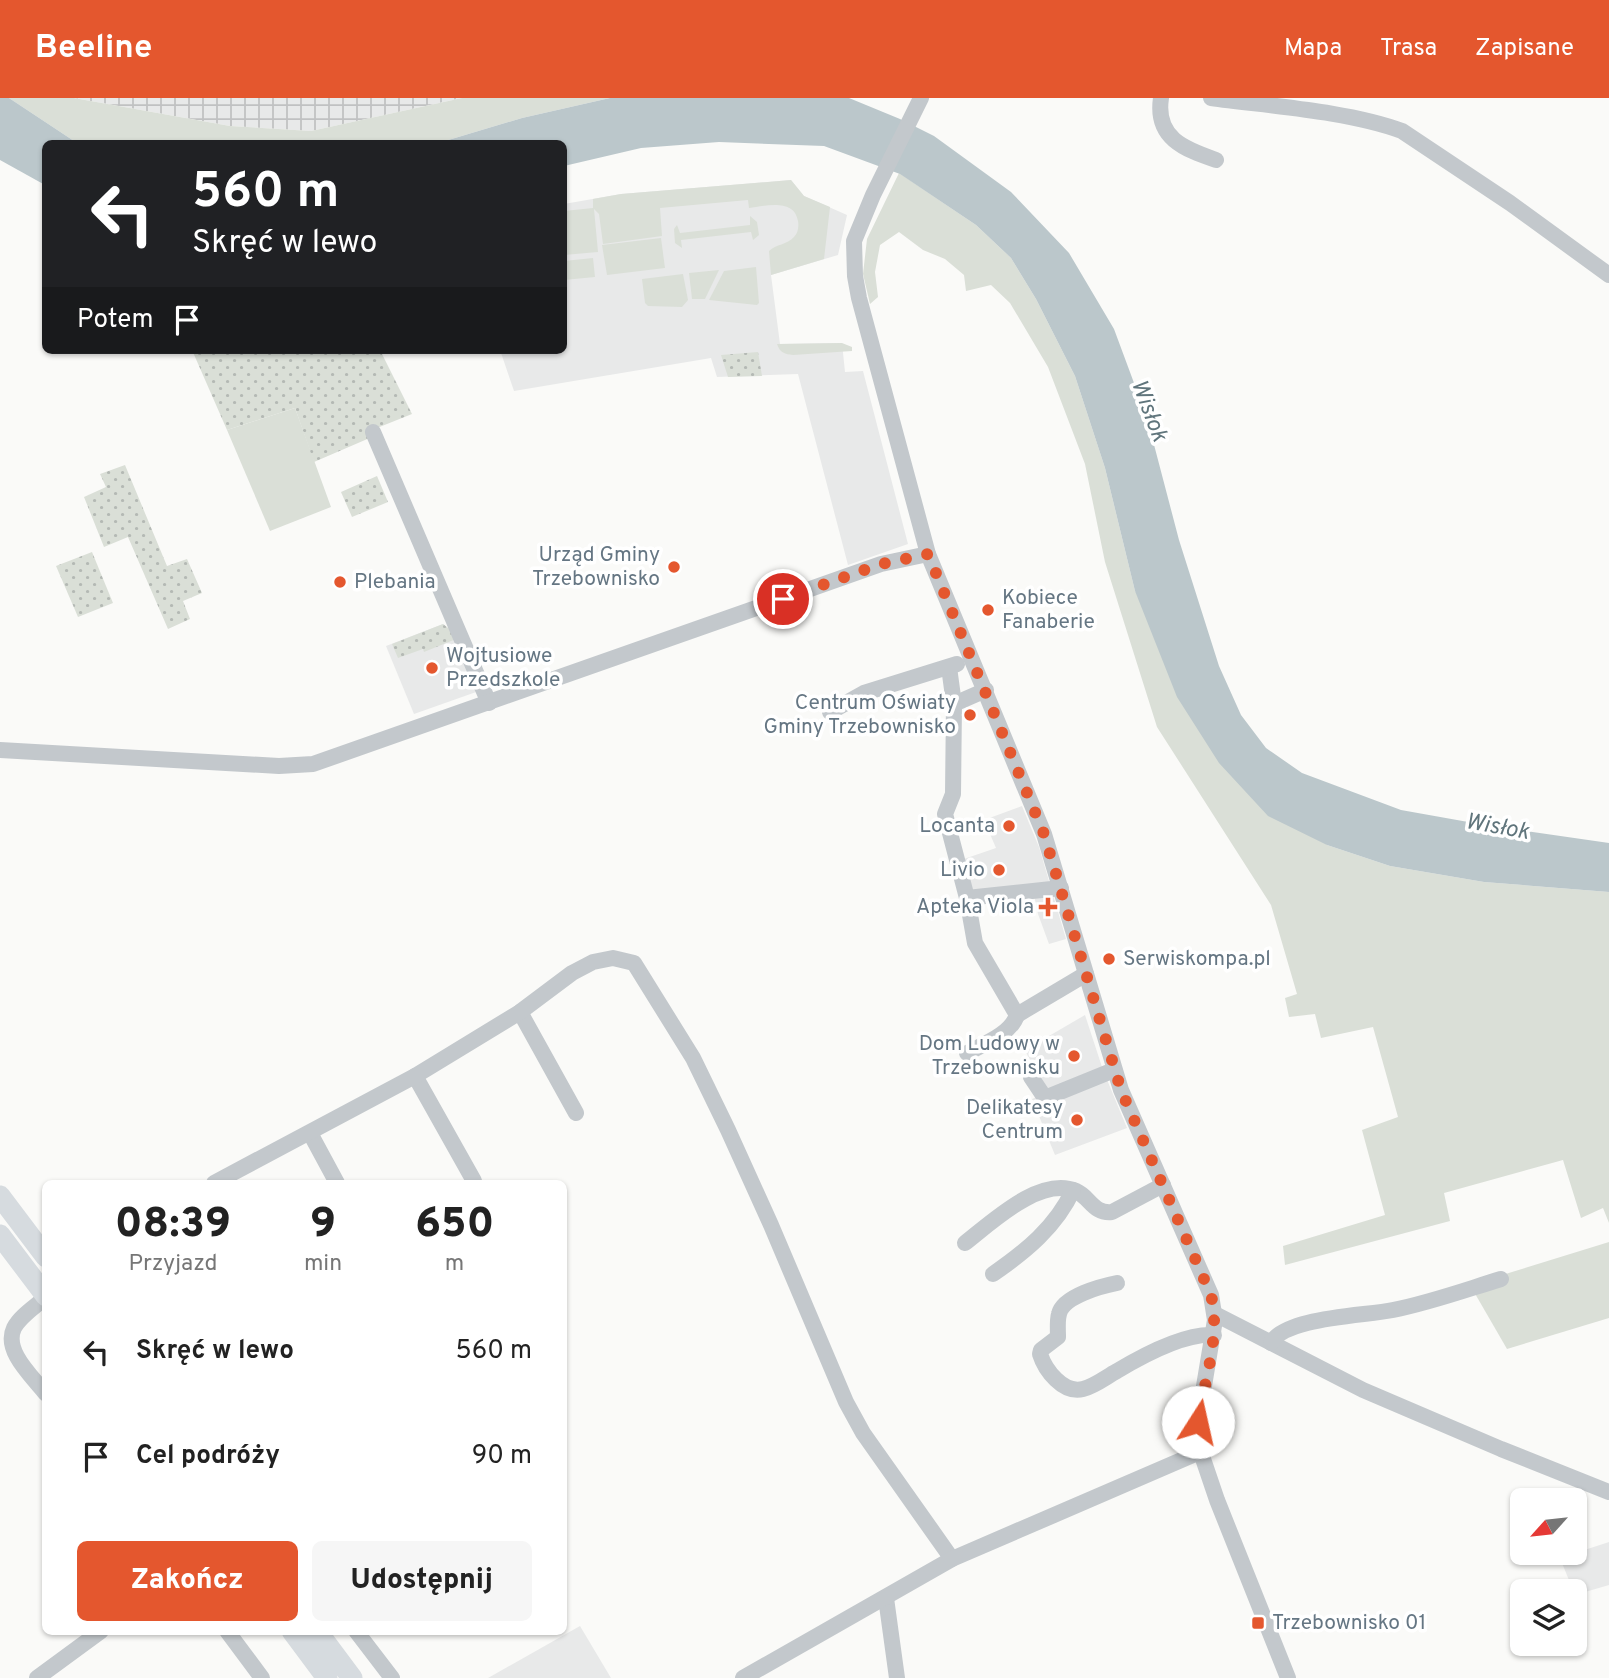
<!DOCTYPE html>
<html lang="pl">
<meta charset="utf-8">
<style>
:root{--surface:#fff;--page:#f6f6f6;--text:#222;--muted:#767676;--accent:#e4572e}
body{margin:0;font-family:Overpass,sans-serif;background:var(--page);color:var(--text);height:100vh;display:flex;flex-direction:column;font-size:26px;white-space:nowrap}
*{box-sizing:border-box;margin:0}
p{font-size:23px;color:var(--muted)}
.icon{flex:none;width:38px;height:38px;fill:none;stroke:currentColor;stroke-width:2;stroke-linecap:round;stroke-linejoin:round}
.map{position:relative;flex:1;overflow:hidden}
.drawer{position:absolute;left:42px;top:1082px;width:525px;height:455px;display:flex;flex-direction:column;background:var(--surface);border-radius:10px;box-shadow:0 2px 5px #0004}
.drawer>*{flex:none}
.top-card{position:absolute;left:42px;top:42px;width:525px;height:214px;border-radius:10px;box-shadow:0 2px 5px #0004;background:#202124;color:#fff;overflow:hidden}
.needle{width:46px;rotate:243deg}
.controls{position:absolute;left:1510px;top:1390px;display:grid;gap:14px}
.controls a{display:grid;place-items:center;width:77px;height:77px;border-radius:10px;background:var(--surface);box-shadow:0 2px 5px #0004;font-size:35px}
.pin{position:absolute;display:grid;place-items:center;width:60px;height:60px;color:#fff;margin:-30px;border:4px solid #fff;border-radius:50%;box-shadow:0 2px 7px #0007}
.me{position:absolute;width:77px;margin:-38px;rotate:10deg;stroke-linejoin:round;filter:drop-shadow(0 0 5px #0008)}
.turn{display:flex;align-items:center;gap:24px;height:147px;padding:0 35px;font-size:32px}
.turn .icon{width:91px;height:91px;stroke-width:2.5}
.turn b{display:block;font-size:49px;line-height:60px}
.then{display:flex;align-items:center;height:66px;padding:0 35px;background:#0003;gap:14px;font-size:26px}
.eta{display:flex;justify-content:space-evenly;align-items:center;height:119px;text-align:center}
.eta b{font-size:42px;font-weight:800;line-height:49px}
.action{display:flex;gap:14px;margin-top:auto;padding:14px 35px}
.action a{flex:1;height:80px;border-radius:10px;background:var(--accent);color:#fff;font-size:28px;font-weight:800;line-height:80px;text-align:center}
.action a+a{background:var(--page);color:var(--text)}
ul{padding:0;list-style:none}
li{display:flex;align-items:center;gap:21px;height:105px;padding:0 35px}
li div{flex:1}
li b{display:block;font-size:26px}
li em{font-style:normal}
header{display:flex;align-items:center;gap:42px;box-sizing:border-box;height:98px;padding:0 35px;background:var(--accent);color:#fff}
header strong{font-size:33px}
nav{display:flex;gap:38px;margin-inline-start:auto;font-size:24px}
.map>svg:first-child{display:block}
</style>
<header>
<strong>Beeline</strong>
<nav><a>Mapa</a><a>Trasa</a><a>Zapisane</a></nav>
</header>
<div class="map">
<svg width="1609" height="1580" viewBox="0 0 1609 1580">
<defs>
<pattern id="industrial-grid" width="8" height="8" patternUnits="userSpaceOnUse" patternTransform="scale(1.75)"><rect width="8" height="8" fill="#e8e9e9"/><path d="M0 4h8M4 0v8" fill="none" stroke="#c0c1c2"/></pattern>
<pattern id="park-dots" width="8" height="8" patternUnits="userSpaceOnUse" patternTransform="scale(1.75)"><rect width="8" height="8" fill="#dadfd7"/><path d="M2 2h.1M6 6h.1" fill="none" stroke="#b4b9b4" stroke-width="1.8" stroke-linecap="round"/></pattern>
</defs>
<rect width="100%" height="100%" fill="#fafaf8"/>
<g fill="#e8e9e9">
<polygon points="791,82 804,98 847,117 838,157 771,177 780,246 842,245 845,274 863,273 908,446 848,467 798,276 717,279 711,260 514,293 500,252 564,252 564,106 621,96"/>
<polygon points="443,526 453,534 479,593 414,616 386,548"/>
<polygon points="1022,708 1039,749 1066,841 1049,846 1038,816 1033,792 982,797 972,791 961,762 996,750 984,722"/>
<polygon points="1085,917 1103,972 1127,1030 1055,1057 1032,1001 1046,995 1025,952"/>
<polygon points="1609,1444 1609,1487 1575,1497 1560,1460"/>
<polygon points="580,1528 611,1580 488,1580"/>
</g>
<polygon fill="url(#industrial-grid)" points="74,0 462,0 311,33 230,28"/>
<g fill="#dadfd7">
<polygon points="9,0 74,0 230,28 311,33 462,0 610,0 522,20 435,46 77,45"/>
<polygon points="899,75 976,127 1011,160 1036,201 1075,278 1105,370 1135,493 1327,747 1390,768 1484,784 1609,794 1609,1125 1603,1110 1581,1120 1563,1062 1444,1095 1450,1123 1285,1167 1283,1148 1385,1117 1362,1032 1398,1019 1373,929 1321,940 1315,916 1289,919 1285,900 1297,896 1271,807 1157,629 1105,464 1085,366 1048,269 1010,205 991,187 966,193 964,177 945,161 923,152 899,134 880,147 875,174 878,199 870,206 863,176 867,141"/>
<path d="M 791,82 L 804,98 L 830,109 L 824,161 L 771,177 L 769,153 C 776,146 787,147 794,139 C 798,135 799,129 798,123 C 794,100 766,108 749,110 L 748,102 L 660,110 L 662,138 L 603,146 L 599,116 L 594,111 L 598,154 L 564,157 L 564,113 L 593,110 L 593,101 L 621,96 Z"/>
<polygon points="750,118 757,124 759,137 753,142 751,134 681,142 682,150 675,145 674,131 677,127 680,135 750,127"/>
<polygon points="661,140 665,170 607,177 602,147"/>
<polygon points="593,160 595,179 564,182 564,163"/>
<polygon points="756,169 759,205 757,207 709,202 724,173"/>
<polygon points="719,172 705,201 692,201 689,175"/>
<polygon points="683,176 688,202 682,209 648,208 645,205 642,181"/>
<path d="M 842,245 L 852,249 L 852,253 L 793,257 C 785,256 780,255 777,246 Z"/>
<polygon points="295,310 331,409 270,433 227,332"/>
<polygon points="1609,1144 1609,1220 1507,1251 1470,1187"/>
</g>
<g fill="url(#park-dots)">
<polygon points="192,252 380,252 412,316 377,330 372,339 314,364 295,310 227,332"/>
<polygon points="758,254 762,278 728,279 721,257"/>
<polygon points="125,367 167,468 187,461 202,495 183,503 190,521 168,531 128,439 104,449 84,399 106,389 100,376"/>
<polygon points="377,378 388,404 352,419 341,394"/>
<polygon points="92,454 113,505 78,519 56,468"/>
<polygon points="443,526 453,534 456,541 424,554 423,551 398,560 392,546"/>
</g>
<g fill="#bbc7cb">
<polygon points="0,0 9,0 77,45 46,46 45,87 0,62"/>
<polygon points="610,0 849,0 900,21 934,38 1011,94 1069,155 1114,231 1147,320 1179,442 1219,568 1241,617 1266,650 1302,675 1401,712 1485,727 1609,745 1609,794 1484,784 1390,768 1327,747 1268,718 1219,665 1177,599 1135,493 1105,370 1075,278 1036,201 1011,160 976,127 900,76 824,48 719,44 641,50 564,68 564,46 435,46 522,20"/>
</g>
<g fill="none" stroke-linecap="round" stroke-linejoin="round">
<g stroke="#c3c8cc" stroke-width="16">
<polyline points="921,0 873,97 854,143 855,178 859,200 928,456 1044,736 1121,992 1211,1197 1215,1222 1198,1324 1198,1346 1217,1402 1288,1580"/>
<path d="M 1161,0 C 1155,40 1184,51 1216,62"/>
<path d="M 1211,0 C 1269,8 1348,13 1402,33 L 1510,105 L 1609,177"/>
<polyline points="373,334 489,605"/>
<polyline points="949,569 954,606 953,696 945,716 967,800 975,845 1017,917 1086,876"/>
<polyline points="954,606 986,592"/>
<polyline points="830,614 864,595 957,566"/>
<polyline points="0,652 279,668 313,666 881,466 928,456"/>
<polyline points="967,800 1061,790"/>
<polyline points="520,914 576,1015"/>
<path d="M 967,955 C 984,946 1011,936 1017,917"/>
<polyline points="415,978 474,1083"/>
<polyline points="1031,979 1045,1000 1114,972"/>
<polyline points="310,1035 337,1085"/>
<polyline points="214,1085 415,978 520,914 572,875 593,864 613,860 634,865 693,960 728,1032 771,1127 846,1304 863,1335 952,1461"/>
<path d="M 965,1145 C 992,1124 1040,1078 1076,1093 C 1090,1099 1093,1116 1112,1114 L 1163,1087"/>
<path d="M 993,1176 C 1025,1154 1056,1129 1073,1092"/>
<path d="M 1117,1185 C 1102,1188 1063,1198 1059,1216 C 1057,1223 1058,1232 1058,1239 L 1041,1252 L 1040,1256 C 1045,1272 1063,1296 1083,1291 C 1095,1288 1106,1279 1117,1273 C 1142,1258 1184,1235 1214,1237"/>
<path d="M 46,1199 C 36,1208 20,1218 14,1230 C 3,1253 33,1279 46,1296"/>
<polyline points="1215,1216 1363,1292 1501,1351 1609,1394"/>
<path d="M 1271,1245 C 1285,1219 1365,1218 1393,1212 C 1429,1205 1465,1192 1501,1181"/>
<polyline points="886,1500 897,1580"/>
<polyline points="227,1533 262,1580"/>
<polyline points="356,1533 392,1580"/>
<polyline points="37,1580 101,1533"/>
<polyline points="743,1580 952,1461 1200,1354"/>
</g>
<g stroke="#d6dbdf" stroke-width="21">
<polyline points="0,1098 46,1159"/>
<polyline points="0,1137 46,1198"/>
<polyline points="292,1533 327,1580"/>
<polyline points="317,1533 352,1580"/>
</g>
</g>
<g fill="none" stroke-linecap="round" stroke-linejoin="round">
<path stroke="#e4572e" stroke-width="12" stroke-dasharray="0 21.6" d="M 783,501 L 881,466 L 928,456 L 1044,736 L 1121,992 L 1211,1197 C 1221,1239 1204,1283 1198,1324"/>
</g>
<g fill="#e4572e" stroke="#fff" stroke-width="2.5">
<circle cx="674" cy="469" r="7"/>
<circle cx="340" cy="484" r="7"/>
<circle cx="988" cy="512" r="7"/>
<circle cx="432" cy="570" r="7"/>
<circle cx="970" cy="617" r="7"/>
<circle cx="1009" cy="728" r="7"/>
<circle cx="999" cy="772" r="7"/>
<path d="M1044.5 798.5h7v7h7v7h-7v7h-7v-7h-7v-7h7z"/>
<circle cx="1109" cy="861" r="7"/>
<circle cx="1074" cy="958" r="7"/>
<circle cx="1077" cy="1022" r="7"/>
<rect x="1251" y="1518" width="14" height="14" rx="3.5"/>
</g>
<g text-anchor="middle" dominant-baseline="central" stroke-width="7" stroke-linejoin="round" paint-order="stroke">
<g font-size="21" fill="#657683" stroke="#fff" text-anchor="end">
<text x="660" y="457">Urząd Gminy<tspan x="660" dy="24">Trzebownisko</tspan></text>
<text x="354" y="484" text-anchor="start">Plebania</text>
<text x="1002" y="500" text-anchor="start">Kobiece<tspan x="1002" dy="24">Fanaberie</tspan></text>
<text x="446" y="558" text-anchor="start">Wojtusiowe<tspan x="446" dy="24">Przedszkole</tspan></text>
<text x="956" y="605">Centrum Oświaty<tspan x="956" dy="24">Gminy Trzebownisko</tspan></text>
<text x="995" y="728">Locanta</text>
<text x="985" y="772">Livio</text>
<text x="1034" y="809">Apteka Viola</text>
<text x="1123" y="861" text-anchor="start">Serwiskompa.pl</text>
<text x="1060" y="946">Dom Ludowy w<tspan x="1060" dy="24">Trzebownisku</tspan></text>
<text x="1063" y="1010">Delikatesy<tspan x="1063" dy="24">Centrum</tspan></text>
<text x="1272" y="1525" text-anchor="start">Trzebownisko 01</text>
</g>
<g font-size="23" font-style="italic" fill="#60757c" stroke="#fff">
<text transform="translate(1148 313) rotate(69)">Wisłok</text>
<text transform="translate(1497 730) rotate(10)">Wisłok</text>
</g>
</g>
</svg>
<div class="controls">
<a><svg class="needle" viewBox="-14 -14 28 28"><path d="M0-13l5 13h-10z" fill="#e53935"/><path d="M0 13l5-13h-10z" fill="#767676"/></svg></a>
<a><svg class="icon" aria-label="layers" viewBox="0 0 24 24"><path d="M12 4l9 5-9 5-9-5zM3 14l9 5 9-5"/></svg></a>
</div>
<div class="pin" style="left:783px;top:501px;background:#d93025"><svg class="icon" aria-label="arrive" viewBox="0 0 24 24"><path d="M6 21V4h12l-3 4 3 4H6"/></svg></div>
<svg class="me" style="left:1198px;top:1324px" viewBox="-20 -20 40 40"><circle r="19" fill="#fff"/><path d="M0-13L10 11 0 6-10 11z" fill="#e4572e"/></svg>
<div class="top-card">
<div class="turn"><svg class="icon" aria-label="left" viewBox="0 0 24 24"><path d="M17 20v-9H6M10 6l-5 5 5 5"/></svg><div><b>560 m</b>Skręć w lewo</div></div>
<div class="then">Potem<svg class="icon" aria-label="arrive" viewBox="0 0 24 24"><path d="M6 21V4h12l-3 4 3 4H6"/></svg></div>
</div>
<section class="drawer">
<div class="eta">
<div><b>08:39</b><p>Przyjazd</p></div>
<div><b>9</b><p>min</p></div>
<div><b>650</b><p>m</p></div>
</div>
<ul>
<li><svg class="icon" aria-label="left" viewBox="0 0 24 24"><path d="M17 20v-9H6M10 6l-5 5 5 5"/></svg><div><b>Skręć w lewo</b></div><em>560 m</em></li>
<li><svg class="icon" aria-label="arrive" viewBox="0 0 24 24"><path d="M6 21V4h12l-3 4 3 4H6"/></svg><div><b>Cel podróży</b></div><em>90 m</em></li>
</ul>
<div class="action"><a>Zakończ</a><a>Udostępnij</a></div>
</section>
</div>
